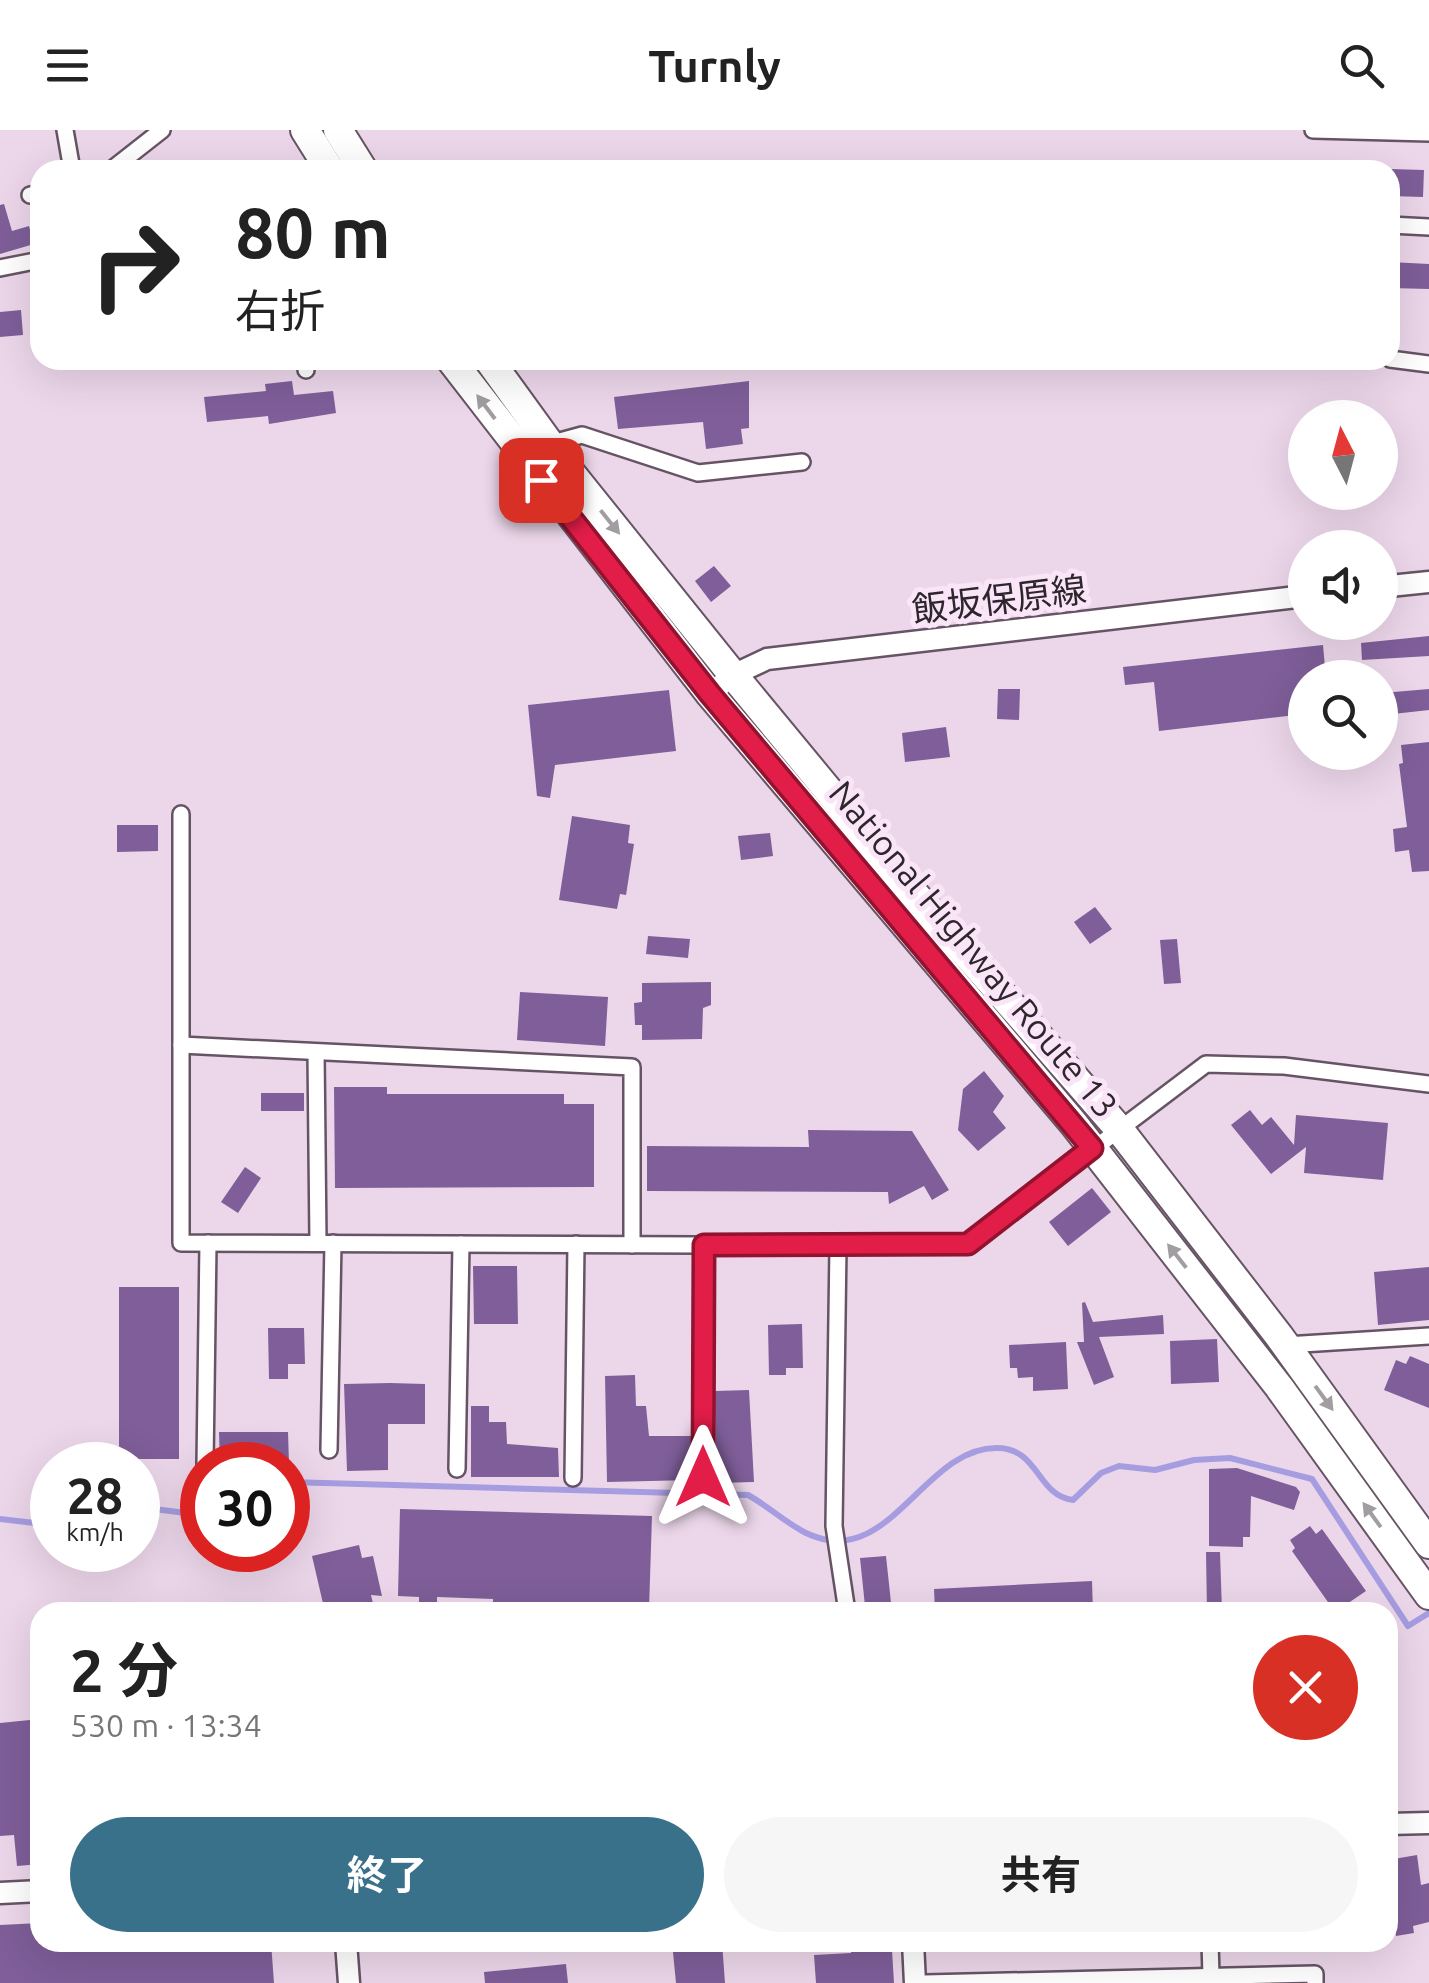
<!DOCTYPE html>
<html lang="ja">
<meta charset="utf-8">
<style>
:root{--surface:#fff;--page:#f6f6f6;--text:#222;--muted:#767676;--accent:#39718b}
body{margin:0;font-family:Ubuntu,"Noto Sans JP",sans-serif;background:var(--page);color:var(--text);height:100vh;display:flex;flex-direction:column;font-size:38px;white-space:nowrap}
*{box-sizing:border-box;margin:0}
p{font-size:32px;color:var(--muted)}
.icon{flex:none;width:55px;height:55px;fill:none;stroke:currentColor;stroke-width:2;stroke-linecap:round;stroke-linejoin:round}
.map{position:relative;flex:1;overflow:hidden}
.panel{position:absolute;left:30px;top:1472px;width:1368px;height:350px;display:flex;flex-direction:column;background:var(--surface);border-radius:30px;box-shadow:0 10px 40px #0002}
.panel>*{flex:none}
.banner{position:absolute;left:30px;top:30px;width:1370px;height:210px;border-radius:30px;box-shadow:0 10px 40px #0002;background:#fff;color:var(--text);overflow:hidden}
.needle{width:65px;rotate:354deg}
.tools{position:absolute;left:1288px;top:270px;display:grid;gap:20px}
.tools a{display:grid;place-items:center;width:110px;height:110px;border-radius:50%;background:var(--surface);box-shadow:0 10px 40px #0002;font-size:50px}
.speed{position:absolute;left:30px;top:1312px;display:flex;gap:20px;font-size:50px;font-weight:700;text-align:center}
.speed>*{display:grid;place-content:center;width:130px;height:130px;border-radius:50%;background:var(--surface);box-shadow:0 10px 40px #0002;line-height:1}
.speed small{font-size:25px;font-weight:400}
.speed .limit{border:15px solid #d22;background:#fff;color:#111}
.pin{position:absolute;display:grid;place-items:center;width:85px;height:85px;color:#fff;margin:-42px;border-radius:20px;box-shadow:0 5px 15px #0006}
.me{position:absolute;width:110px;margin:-55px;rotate:0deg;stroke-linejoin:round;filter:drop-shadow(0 0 8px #0008)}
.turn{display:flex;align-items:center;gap:35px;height:210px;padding:0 40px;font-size:45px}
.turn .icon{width:130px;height:130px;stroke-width:2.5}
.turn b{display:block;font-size:70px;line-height:85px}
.round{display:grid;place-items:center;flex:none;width:105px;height:105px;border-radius:52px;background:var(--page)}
.head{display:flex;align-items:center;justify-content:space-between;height:170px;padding:0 40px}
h1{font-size:60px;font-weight:700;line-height:75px}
.cta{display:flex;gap:20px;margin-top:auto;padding:20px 40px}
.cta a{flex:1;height:115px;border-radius:60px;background:var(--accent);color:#fff;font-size:40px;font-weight:700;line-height:115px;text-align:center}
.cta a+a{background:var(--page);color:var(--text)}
header{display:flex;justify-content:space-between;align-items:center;height:130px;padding:0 40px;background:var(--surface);font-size:45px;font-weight:700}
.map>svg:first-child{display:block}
</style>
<header><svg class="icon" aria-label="menu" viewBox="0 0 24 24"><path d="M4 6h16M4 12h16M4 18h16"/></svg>Turnly<svg class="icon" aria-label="search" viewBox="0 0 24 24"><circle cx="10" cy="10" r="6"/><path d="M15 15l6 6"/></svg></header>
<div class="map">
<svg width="1429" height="1853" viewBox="0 0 1429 1853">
<rect width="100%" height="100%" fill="#ecd7ea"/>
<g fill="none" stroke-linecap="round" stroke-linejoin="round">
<g stroke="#a69de1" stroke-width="6">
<path d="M 288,1352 L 748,1365 C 768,1376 786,1393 806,1403 C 889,1443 923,1317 997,1318 C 1039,1318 1037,1366 1073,1370 L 1101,1343 L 1119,1336 L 1155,1340 L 1194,1330 L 1230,1328 L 1312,1349 L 1408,1496 L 1429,1483"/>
<polyline points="138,1386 154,1379 202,1385"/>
<polyline points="0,1389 52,1395"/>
</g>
</g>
<g fill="#7f5e99">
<polygon points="1390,39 1424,40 1423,67 1390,66"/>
<polygon points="4,74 12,101 29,96 34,114 0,124 0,75"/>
<polygon points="1390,132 1429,134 1429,159 1390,158"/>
<polygon points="21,180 23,205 0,207 0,182"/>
<polygon points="292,251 294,265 333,261 336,283 269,294 268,286 207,292 204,267 266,261 265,254"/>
<polygon points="749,251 749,298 741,299 743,314 706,319 703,292 618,299 614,267"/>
<polygon points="714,436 731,456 711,472 695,451"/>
<polygon points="1429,506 1429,526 1362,530 1361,513"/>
<polygon points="1323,515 1326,548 1305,548 1305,584 1159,601 1154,552 1125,555 1123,537"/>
<polygon points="998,559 1020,559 1019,590 997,589"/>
<polygon points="1429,559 1429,580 1384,585 1382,563"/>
<polygon points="669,560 676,621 555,635 550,668 537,666 528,575"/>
<polygon points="946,597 950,627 905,632 902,603"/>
<polygon points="1429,612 1429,741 1412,742 1409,720 1395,722 1393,699 1407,697 1399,634 1403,633 1401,615"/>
<polygon points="572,686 630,695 628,713 634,714 626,765 620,764 617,779 559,770"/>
<polygon points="117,695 158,695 158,721 117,722"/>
<polygon points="770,703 773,726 741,730 738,706"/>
<polygon points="1095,777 1112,799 1090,814 1074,792"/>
<polygon points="648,806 690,809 688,828 646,824"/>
<polygon points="1177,809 1181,853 1164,854 1160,810"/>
<polygon points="711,852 711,875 703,878 702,909 642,910 642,895 635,895 634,873 642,872 642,853"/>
<polygon points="520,862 608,867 605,916 517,910"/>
<polygon points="984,941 1004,966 993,982 1006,998 978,1021 958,1000 963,959"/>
<polygon points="334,957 387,957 387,964 564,964 564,974 594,974 594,1057 335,1058"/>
<rect x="261" y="963" width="43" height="18"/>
<polygon points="1250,980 1262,995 1271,987 1294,1015 1296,985 1388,993 1383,1050 1304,1043 1306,1017 1271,1044 1231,995"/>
<polygon points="808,1000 912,1001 949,1060 932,1070 924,1056 889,1074 888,1062 647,1061 647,1016 809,1017"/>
<polygon points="245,1037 261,1048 238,1083 221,1072"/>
<polygon points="1092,1058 1111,1082 1068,1116 1049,1092"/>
<polygon points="473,1136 517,1136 518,1194 474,1194"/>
<polygon points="1429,1137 1429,1190 1378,1195 1374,1142"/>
<rect x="119" y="1157" width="60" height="172"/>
<polygon points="1085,1172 1093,1192 1163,1185 1164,1204 1099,1207 1114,1247 1094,1255 1077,1212 1084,1212 1082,1173"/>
<polygon points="802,1194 803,1238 786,1238 786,1245 769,1245 768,1195"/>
<polygon points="268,1198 304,1198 305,1234 288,1234 288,1249 269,1249"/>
<polygon points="1217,1209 1219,1252 1171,1254 1170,1211"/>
<polygon points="1066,1212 1068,1259 1033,1261 1033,1247 1018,1248 1017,1238 1010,1238 1009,1215"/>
<polygon points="1410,1226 1429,1234 1429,1278 1384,1260 1396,1230 1406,1234"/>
<polygon points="635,1245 636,1276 646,1276 649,1306 692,1306 693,1350 607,1352 605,1246"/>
<polygon points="390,1253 425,1254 425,1294 388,1294 388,1340 347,1341 344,1254"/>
<polygon points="749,1260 754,1352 716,1353 715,1261"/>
<polygon points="471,1276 489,1276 489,1292 506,1292 507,1314 558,1318 559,1347 471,1347"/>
<polygon points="219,1302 288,1302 289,1333 220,1335"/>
<polygon points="1237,1338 1296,1357 1300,1362 1294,1380 1251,1366 1250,1407 1243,1407 1243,1417 1209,1416 1209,1339"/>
<polygon points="400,1379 652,1386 649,1480 493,1478 493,1469 437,1467 437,1476 419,1475 419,1467 398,1466"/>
<polygon points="1310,1396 1316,1404 1322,1399 1366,1461 1335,1482 1292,1421 1295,1418 1290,1410"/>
<polygon points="359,1415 362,1428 373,1426 382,1466 371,1465 375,1482 325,1482 312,1426"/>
<polygon points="1206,1422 1220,1422 1222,1482 1207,1482"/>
<polygon points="886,1426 892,1482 877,1482 876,1475 865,1476 860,1428"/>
<polygon points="1092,1451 1093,1482 935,1482 934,1459"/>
<polygon points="40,1589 40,1734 17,1736 14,1705 0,1706 0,1593"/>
<polygon points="1417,1725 1421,1755 1429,1753 1429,1792 1413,1796 1414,1803 1396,1806 1388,1765 1388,1730"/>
<polygon points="40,1793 40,1812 271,1812 274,1853 0,1853 0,1795"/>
<polygon points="672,1812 722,1812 725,1853 676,1853"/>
<polygon points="866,1817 866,1822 892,1820 894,1853 816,1853 814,1825 851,1823 851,1818"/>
<polygon points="566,1834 568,1853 485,1853 484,1842"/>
</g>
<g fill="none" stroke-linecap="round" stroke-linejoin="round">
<defs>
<g id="street">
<polyline points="65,0 72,40"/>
<polyline points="1313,0 1429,3"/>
<polyline points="111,40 162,0"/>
<polyline points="30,65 40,63"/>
<polyline points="1390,95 1429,97"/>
<polyline points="0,138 40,130"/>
<polyline points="1390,229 1429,234"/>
<polyline points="306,240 306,230"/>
<polyline points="549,314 582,305 698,343 802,332"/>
<polyline points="181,684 181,1113 957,1116 968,1114 1206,934 1284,936 1429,954"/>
<polyline points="181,915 632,937 632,1115"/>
<polyline points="316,922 318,1113"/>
<polyline points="838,1116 834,1396 847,1482"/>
<polyline points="1286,1215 1429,1206"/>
<polyline points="329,1320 333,1113"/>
<polyline points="205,1335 208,1113"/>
<polyline points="457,1339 461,1114"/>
<polyline points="703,1347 704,1115"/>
<polyline points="573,1348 576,1114"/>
<polyline points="1210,1812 1211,1846"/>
<polyline points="925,1853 1315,1844 1315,1853"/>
</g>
<g id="secondary">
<polyline points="1380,457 1429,452"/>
<polyline points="710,564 733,545 767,529 1305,466"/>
<polyline points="1388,1694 1429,1693"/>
<polyline points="0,1763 40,1761"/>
<polyline points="346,1812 349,1853"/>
<polyline points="913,1812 915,1853"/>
</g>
<g id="highway">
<polyline points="305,0 330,40"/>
<polyline points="338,0 363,40"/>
<polyline points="451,230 710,564 1074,994 1279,1257 1429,1465"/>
<polyline points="489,230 570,342 733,545 903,751 1119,999 1279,1206 1429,1414"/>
</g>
</defs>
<use href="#street" stroke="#665464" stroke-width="20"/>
<use href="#secondary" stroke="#665464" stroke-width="25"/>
<use href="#highway" stroke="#665464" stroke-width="32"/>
<use href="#street" stroke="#fff" stroke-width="15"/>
<use href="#secondary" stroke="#fff" stroke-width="20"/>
<use href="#highway" stroke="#fff" stroke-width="28"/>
</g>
<defs><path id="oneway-solid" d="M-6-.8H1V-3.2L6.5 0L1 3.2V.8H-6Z" transform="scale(2.5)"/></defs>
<g fill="#a19da0">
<use href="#oneway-solid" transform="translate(486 277) rotate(-127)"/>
<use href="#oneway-solid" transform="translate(610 392) rotate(51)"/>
<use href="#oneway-solid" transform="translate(1177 1126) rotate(-128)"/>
<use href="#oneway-solid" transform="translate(1324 1268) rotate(54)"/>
<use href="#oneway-solid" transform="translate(1372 1385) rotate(-126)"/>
</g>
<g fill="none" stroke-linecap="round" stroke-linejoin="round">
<defs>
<polyline id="route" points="541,350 710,564 1092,1018 968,1114 704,1115 703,1347"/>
</defs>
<use href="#route" stroke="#92132f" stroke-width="25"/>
<use href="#route" stroke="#e11d48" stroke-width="18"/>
</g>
<g text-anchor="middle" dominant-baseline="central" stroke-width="10" stroke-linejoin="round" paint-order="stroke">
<g font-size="35" fill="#2e262d" stroke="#fae4f7">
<text transform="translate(999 469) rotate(-7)">飯坂保原線</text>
<text transform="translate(974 819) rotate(50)">National Highway Route 13</text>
</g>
</g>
</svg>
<div class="tools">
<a><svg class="needle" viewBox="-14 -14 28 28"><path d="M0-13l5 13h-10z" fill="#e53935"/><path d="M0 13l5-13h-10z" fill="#767676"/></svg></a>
<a><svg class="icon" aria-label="sound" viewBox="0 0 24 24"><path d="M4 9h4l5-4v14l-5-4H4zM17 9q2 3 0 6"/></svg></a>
<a><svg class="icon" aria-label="search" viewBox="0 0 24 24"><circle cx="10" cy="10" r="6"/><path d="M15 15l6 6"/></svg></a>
</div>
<div class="speed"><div>28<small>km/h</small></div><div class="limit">30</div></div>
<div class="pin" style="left:541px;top:350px;background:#d93025"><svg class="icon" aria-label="arrive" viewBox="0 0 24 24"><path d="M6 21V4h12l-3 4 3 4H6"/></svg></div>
<svg class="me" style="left:703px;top:1347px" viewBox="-20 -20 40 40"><path d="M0-17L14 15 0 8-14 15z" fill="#e11d48" stroke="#fff" stroke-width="4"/></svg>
<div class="banner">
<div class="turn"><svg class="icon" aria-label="right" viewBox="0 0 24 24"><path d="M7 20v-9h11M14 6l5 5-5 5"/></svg><div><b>80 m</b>右折</div></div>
</div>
<section class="panel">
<div class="head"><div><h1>2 分</h1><p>530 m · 13:34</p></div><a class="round" style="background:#d93025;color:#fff"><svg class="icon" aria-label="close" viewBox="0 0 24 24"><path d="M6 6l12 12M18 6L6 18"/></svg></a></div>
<div class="cta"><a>終了</a><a>共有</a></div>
</section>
</div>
